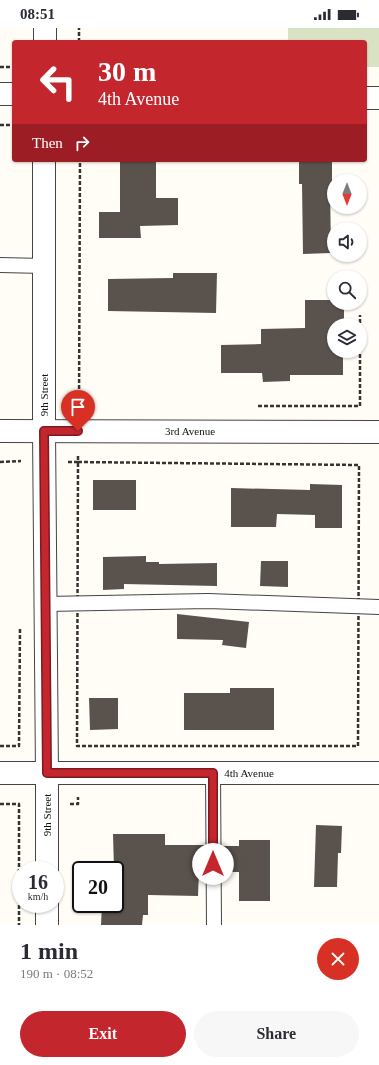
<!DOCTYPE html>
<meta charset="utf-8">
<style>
:root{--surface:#fff;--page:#f7f7f7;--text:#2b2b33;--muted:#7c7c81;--accent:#c4262e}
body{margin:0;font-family:"Times New Roman",serif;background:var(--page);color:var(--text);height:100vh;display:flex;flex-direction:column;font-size:15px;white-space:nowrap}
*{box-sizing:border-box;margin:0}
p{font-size:13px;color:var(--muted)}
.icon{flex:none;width:22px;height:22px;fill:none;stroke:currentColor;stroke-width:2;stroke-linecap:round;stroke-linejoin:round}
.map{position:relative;height:897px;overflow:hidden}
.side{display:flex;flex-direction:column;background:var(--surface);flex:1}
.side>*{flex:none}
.hud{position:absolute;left:12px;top:12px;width:355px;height:122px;border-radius:4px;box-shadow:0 1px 3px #0004;background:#c4262e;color:#fff;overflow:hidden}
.needle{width:26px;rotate:180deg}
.tools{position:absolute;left:327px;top:146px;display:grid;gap:8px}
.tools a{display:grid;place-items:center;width:40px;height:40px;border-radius:50%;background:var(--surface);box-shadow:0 1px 3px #0004;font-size:20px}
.speed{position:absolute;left:12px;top:833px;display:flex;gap:8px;font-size:20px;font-weight:700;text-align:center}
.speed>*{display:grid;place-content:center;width:52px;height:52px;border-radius:50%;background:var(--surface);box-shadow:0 1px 3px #0004;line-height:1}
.speed small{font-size:10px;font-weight:400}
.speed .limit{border:2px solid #111;border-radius:6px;background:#fff;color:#111}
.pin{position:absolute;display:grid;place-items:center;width:34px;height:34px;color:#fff;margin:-41px -17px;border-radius:50% 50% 50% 0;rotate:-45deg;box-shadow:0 0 4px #0007}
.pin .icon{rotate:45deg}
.me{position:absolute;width:44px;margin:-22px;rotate:0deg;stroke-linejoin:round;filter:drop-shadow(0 0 3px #0008)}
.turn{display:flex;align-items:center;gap:14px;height:84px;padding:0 20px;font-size:18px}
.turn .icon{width:52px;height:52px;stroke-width:2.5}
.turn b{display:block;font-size:28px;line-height:34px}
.then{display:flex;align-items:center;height:38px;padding:0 20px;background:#0003;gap:8px;font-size:15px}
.round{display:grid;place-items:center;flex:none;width:42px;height:42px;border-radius:21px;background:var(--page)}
.head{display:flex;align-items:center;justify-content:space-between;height:68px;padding:0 20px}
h1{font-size:24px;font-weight:700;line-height:30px}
.button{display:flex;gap:8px;margin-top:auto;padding:8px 20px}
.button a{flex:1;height:46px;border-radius:24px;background:var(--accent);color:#fff;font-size:16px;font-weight:700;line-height:46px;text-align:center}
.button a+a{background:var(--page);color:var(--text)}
.status{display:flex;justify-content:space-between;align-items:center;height:28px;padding:0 20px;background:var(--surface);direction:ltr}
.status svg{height:11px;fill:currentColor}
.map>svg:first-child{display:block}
</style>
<div class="status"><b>08:51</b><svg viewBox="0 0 49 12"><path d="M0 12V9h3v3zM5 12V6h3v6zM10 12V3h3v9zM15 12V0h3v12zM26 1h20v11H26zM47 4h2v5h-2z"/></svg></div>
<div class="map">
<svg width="379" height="897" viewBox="0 0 379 897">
<rect width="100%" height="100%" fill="#fffdf5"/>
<polygon fill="#d9e3c4" points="288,0 379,0 379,39 365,39 365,14 288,14"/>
<g fill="#5a524d">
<polygon points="120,132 156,132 156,170 178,170 178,197 140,198 141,210 99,210 99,184 120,184"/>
<polygon points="299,132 332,132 332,157 330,157 331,225 303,226 302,156 299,156"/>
<polygon points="173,245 217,245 216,285 108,283 108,251 173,250"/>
<polygon points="305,272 334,272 334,275 344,275 344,297 334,297 334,323 343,323 343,347 290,347 290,353 263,354 262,345 221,345 221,317 261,316 261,301 305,300"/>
<rect x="93" y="452" width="43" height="30"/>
<polygon points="310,456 342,457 342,500 315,500 315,487 277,486 276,499 231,499 231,460 310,462"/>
<polygon points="146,528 146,534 159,534 159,536 217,535 217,558 124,556 124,561 103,562 103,529"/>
<polygon points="261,533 288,533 288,559 260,558"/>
<polygon points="177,586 249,594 246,620 222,617 223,612 177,611"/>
<polygon points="230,660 274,660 274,702 184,702 184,665 230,665"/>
<polygon points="89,670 118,670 118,701 90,702"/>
<polygon points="316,797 342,798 341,825 338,825 337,859 314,859"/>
<polygon points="113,806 165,806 165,817 205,817 205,843 199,843 198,868 148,867 148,887 143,887 142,897 101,897 102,876 115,876"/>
<polygon points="239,812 270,812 270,873 239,873 239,844 222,844 222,818 239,818"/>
</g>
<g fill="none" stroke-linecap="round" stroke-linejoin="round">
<defs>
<g id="lane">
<polyline points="0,237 44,238"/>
<polyline points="46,576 208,573 379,579"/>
<polyline points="213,745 214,897"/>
</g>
<g id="street">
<polyline points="45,14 45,0"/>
<polyline points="0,66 14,66"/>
<polyline points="365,70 379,70"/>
<polyline points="44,132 44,403 47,745 47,842"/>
<polyline points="0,403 379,404"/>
<polyline points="0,745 379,745"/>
<polyline points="47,897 47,876"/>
</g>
</defs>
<use href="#lane" stroke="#444" stroke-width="16"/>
<use href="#street" stroke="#444" stroke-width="24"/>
<g stroke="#333" stroke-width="2.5" stroke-dasharray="4 2" stroke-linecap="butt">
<polyline points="79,14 79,0"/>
<polyline points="0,39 14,39"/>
<polyline points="0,97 14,97"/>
<polyline points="360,307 360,287"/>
<polyline points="258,378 360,378 360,323"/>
<polyline points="79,379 80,132"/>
<polyline points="0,434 21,433"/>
<polyline points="68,434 78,434 78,426"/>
<polygon points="78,434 359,437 358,718 77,718"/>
<polyline points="0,718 19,718 20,600"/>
<polyline points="0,776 19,776 19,897"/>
<polyline points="70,776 78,776 78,769"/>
</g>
<use href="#lane" stroke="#fff" stroke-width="14"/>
<use href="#street" stroke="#fff" stroke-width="22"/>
</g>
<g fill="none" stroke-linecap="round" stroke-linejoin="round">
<defs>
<polyline id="route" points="78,403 44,403 47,745 213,745 213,836"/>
</defs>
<use href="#route" stroke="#7f191e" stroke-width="10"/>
<use href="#route" stroke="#c4262e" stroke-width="7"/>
</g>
<g text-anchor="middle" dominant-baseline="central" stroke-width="4" stroke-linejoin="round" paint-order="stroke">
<g font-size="11" fill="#111" stroke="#fff">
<text transform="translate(44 367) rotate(-90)">9th Street</text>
<text x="190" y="403">3rd Avenue</text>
<text x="249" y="745">4th Avenue</text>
<text transform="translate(47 787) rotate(-90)">9th Street</text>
</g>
</g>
</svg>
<div class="tools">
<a><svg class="needle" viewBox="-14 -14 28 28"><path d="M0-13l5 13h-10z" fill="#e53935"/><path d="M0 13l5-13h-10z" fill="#7c7c81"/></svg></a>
<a><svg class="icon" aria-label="sound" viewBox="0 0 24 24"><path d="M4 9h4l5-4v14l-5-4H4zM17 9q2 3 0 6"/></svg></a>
<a><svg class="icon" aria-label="search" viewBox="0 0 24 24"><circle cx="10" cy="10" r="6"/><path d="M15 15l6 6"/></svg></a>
<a><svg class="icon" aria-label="layers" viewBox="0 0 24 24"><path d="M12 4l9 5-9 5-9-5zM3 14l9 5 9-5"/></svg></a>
</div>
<div class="speed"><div>16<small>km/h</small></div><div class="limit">20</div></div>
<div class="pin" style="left:78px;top:403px;background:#d93025"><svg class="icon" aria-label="arrive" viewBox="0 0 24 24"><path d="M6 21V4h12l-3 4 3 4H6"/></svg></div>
<svg class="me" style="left:213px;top:836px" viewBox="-20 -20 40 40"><circle r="19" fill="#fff"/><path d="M0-13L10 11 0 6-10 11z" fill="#c4262e"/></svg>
<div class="hud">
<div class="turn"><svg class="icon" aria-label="left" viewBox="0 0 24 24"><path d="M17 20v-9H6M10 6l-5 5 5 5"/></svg><div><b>30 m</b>4th Avenue</div></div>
<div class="then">Then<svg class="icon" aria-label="right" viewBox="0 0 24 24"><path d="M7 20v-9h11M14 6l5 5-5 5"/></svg></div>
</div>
</div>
<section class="side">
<div class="head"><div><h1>1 min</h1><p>190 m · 08:52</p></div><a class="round" style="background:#d93025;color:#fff"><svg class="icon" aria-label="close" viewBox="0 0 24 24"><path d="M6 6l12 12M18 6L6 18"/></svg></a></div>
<div class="button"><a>Exit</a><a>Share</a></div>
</section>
